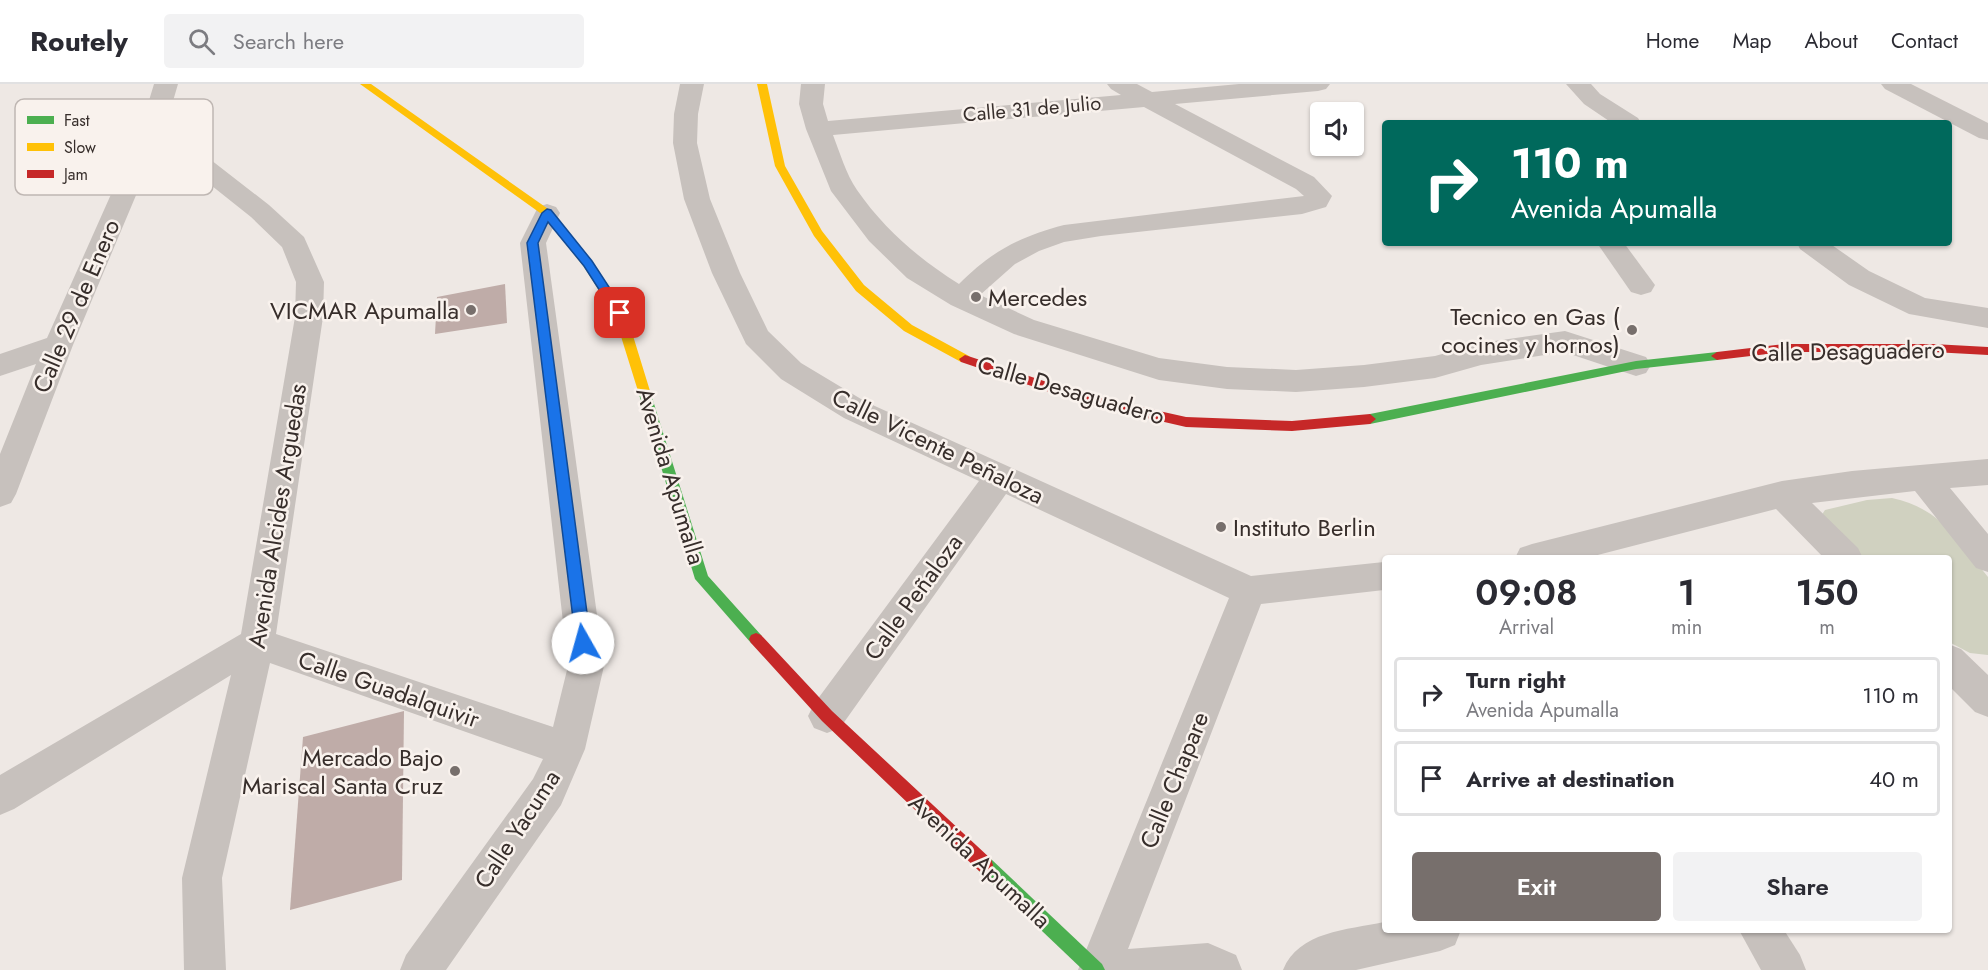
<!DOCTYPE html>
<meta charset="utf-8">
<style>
:root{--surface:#fff;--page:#f2f2f3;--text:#2b2b33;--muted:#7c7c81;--line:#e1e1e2;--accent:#776f6c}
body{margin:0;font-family:Jost,sans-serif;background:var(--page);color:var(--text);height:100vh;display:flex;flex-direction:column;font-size:22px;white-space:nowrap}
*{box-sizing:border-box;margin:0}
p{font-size:20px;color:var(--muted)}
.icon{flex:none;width:33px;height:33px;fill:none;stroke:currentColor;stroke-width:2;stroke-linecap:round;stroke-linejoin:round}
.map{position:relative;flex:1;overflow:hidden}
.sheet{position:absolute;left:1382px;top:471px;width:570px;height:378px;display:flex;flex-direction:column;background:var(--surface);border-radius:6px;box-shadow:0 2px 4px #0004}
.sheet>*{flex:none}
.banner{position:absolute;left:1382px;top:36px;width:570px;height:126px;border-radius:6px;box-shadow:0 2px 4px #0004;background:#00695c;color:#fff;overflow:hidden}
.controls{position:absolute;left:1310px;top:18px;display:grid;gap:12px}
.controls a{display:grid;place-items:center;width:54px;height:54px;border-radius:6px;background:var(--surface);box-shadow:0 2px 4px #0004;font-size:30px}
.pin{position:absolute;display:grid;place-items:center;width:51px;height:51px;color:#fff;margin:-26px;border-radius:12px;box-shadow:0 3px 9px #0006}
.me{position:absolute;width:66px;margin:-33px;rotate:353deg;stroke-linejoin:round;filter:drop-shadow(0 0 4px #0008)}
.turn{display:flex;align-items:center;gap:21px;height:126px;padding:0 30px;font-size:27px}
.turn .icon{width:78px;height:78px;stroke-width:2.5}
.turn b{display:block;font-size:42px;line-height:51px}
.eta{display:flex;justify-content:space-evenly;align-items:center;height:102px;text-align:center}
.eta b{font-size:36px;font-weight:600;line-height:42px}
.cta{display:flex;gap:12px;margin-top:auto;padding:12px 30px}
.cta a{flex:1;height:69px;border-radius:6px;background:var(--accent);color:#fff;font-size:24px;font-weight:600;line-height:69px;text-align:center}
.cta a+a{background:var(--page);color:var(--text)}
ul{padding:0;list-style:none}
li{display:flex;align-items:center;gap:18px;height:75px;margin:0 12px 9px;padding:0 18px;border:3px solid var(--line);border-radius:6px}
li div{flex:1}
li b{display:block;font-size:22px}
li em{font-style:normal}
header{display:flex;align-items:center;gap:36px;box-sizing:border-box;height:84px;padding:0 30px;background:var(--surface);border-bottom:2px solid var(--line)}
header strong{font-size:28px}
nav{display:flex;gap:33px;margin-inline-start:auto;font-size:21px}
.search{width:420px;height:54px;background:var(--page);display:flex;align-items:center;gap:15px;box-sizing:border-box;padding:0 21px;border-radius:6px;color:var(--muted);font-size:22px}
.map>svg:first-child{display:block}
</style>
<header>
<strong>Routely</strong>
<div class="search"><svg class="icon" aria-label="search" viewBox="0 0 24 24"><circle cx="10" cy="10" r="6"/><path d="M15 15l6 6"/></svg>Search here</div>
<nav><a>Home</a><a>Map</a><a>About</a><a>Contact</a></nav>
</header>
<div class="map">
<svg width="1988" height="886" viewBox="0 0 1988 886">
<rect width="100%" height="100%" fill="#eee8e4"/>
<path fill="#d0d1c0" d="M 1892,414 C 1940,424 1959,457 1988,493 L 1988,571 L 1970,569 L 1949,558 L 1948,474 L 1855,474 L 1821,432 L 1825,426 L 1867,416 Z"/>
<g fill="#bfaca8">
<polygon points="505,200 507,239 435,250 437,213"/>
<polygon points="404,627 402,796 290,826 303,653"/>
</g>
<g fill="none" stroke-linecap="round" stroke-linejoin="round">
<g fill="#c7c1bd" fill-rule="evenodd">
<polygon points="154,0 178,0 166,41 269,121 304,153 324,198 323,233 276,550 553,643 568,582 520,159 538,123 547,120 556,123 560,129 546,159 604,582 585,665 561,721 446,886 400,886 406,871 533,695 543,675 270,579 222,794 226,886 184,886 182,794 231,591 14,725 0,731 0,691 241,550 295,233 296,198 282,163 251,133 158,59 73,261 16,410 11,419 0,423 0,370 36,280 0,292 0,270 47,254 141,43"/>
<polygon points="680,0 704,0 698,30 697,59 710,115 740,189 768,247 801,279 866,318 1251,492 1384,478 1384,506 1261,520 1128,865 1208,859 1236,871 1242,886 1078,886 1229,514 1006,410 840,644 827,649 814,644 808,632 814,620 979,397 844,334 781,295 746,260 712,189 684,115 673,59 674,30"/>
<path d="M 801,0 L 825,0 L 823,20 L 828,37 L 1121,11 L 1111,5 L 1107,0 L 1137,0 L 1152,8 L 1239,0 L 1330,0 L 1326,5 L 1318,7 L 1175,20 L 1314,93 L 1332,112 L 1326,123 L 1302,130 L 1101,152 L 1064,158 L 1039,167 L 1015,180 L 980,211 L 1034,236 L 1159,274 L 1227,283 L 1296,286 L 1364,281 L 1435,272 L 1481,259 L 1565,247 L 1646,273 L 1651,281 L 1646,289 L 1636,292 L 1564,268 L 1481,281 L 1435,294 L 1364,303 L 1296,308 L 1227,305 L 1159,296 L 1014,250 L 951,221 L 907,194 L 869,157 L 831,107 L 806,45 L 799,20 ZM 1144,23 L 1296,105 L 1304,112 L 1064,141 C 1019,153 992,167 959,200 C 919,175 884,145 857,106 C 846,90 840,69 833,51 Z"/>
<polygon points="1566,0 1591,0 1600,10 1638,34 1641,39 1612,39 1584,20"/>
<polygon points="1881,0 1911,0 1988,39 1988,56 1979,54 1885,5"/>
<polygon points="1597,159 1624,159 1655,201 1651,208 1641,211 1631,208"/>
<polygon points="1797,159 1829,159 1869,187 1925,214 1988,224 1988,244 1909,230 1849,201 1800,165"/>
<polygon points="1988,375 1988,401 1950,404 1988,450 1988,488 1976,484 1915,407 1812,419 1858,464 1863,474 1824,474 1776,425 1586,474 1515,474 1520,464 1532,460 1782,397 1852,387"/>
<polygon points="1948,560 1961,565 1988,591 1988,633 1975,628 1948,601"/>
<path d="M 1384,838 L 1384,846 L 1461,846 L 1455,861 L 1440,867 L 1356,886 L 1283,886 C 1299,847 1347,846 1384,838 Z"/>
<polygon points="1739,846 1784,846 1800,871 1806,886 1761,886"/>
</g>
<g fill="#4caf50" fill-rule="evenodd">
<polygon points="1717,268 1723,272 1717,276 1636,285 1370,340 1364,335 1370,330 1636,277"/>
<polygon points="644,302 650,307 708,492 761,551 763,555 761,559 756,561 751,559 695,495 638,307"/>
<polygon points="985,773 991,775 1102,880 1105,886 1083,886 979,787 977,781 979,775"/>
</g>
<g fill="#ffc107" fill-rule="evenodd">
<polygon points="360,0 371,0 551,127 592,177 626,229 650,307 648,310 644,312 638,307 614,230 584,183 543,131"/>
<polygon points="757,0 767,0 785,82 822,147 864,201 912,241 969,272 971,275 969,278 961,278 904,247 856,207 814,152 775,82"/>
</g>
<g fill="#c62828" fill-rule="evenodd">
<polygon points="1784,260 1933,260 1988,263 1988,271 1933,268 1784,268 1717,276 1711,272 1717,268"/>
<polygon points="965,271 1083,310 1186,333 1292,337 1370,330 1376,335 1370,340 1292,347 1186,343 1082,319 961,278 959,275"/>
<polygon points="756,549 761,551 832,627 991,775 993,781 991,787 985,789 979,787 822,637 751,559 749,555 751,551"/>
</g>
</g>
<polygon fill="#1a73e8" stroke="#114b97" stroke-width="1.5" points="547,125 551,126 592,177 626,229 625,232 616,232 584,182 548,138 538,159 591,559 588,563 583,565 578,563 576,559 527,159 542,129"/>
<g fill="#776f6c" stroke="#f9f2ed" stroke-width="2">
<circle cx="976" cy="213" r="6"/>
<circle cx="471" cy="226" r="6"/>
<circle cx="1632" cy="246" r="6"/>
<circle cx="1221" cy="443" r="6"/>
<circle cx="455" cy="687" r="6"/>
</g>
<g text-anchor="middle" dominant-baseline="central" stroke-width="5" stroke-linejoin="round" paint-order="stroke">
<g font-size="20" fill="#372e2b" stroke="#f9f2ed">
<text transform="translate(1032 25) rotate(-5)">Calle 31 de Julio</text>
</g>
<g font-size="24" fill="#372e2b" stroke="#f9f2ed" text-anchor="end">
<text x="988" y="213" text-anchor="start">Mercedes</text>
<text x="459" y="226">VICMAR Apumalla</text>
<text x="1620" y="232">Tecnico en Gas (<tspan x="1620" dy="28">cocines y hornos)</tspan></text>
<text x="1233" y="443" text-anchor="start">Instituto Berlin</text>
<text x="443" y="673">Mercado Bajo<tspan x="443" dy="28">Mariscal Santa Cruz</tspan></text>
</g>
<g font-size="24" fill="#372e2b" stroke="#f9f2ed">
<text transform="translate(76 222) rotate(-67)">Calle 29 de Enero</text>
<text transform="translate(1848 267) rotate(-1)">Calle Desaguadero</text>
<text transform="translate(1071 306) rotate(16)">Calle Desaguadero</text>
<text transform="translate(938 362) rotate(26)">Calle Vicente Peñaloza</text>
<text transform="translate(671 392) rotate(73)">Avenida Apumalla</text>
<text transform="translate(277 432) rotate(-81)">Avenida Alcides Arguedas</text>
<text transform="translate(913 513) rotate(-54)">Calle Peñaloza</text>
<text transform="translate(389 605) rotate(19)">Calle Guadalquivir</text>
<text transform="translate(1174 696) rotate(-68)">Calle Chapare</text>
<text transform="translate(517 745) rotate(-57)">Calle Yacuma</text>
<text transform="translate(980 777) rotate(43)">Avenida Apumalla</text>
</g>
</g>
<rect x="15" y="15" width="198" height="96" rx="9" fill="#f9f2ed" stroke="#bfb7b3" stroke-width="1.5"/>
<rect x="27" y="32" width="27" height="8" fill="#4caf50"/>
<rect x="27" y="59" width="27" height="8" fill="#ffc107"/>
<rect x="27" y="86" width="27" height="8" fill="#c62828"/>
<g font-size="16" fill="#372e2b">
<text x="64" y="42">Fast</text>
<text x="64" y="69">Slow</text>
<text x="64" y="96">Jam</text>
</g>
</svg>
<div class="controls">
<a><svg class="icon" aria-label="sound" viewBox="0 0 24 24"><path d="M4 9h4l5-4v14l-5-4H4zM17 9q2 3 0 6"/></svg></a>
</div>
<div class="pin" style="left:620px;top:229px;background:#d93025"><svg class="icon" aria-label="arrive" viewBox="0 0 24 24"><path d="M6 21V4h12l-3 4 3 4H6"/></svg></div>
<svg class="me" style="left:583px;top:559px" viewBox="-20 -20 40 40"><circle r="19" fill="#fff"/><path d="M0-13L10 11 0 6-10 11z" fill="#1a73e8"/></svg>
<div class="banner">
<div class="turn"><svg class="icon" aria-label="right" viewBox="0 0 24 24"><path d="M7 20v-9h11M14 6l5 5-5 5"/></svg><div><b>110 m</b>Avenida Apumalla</div></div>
</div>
<section class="sheet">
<div class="eta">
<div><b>09:08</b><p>Arrival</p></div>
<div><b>1</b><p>min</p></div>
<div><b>150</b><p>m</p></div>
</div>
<ul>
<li><svg class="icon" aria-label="right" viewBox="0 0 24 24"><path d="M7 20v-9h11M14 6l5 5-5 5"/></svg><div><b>Turn right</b><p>Avenida Apumalla</p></div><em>110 m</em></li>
<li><svg class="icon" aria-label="arrive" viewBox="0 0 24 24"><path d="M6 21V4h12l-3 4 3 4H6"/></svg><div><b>Arrive at destination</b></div><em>40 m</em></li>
</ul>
<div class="cta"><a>Exit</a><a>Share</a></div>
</section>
</div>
